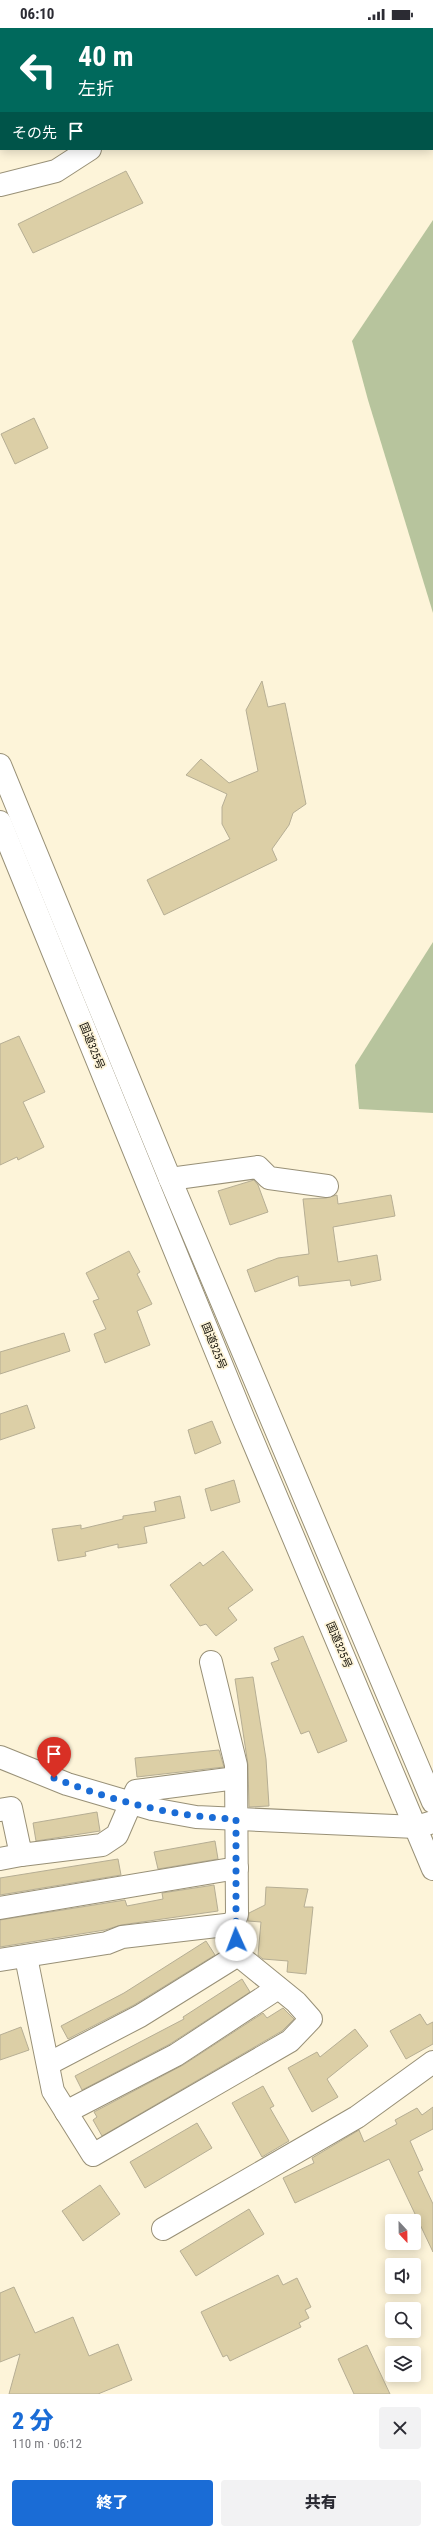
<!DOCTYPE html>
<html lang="ja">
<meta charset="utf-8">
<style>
:root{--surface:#fff;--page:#f2f2f3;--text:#2b2b33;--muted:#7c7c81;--accent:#1a6cd6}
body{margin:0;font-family:"Roboto Condensed","Noto Sans JP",sans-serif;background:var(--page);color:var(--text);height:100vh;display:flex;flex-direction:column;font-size:15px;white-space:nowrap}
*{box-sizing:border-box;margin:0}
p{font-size:13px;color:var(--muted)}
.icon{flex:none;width:22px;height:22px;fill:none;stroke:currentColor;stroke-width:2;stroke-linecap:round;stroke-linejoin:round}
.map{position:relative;height:2366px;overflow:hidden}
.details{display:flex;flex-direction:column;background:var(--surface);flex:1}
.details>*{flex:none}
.banner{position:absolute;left:0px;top:0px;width:433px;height:122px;box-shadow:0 2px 10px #0003;background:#00695c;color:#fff;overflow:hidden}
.needle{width:26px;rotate:158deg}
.controls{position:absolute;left:385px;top:2186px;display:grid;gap:8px}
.controls a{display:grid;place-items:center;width:36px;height:36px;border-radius:4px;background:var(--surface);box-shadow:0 2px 10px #0003;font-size:20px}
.pin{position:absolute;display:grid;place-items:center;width:34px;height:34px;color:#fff;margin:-41px -17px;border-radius:50% 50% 50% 0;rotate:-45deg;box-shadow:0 0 4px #0007}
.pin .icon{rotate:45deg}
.me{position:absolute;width:44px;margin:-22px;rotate:358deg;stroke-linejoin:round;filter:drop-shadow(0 0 3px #0008)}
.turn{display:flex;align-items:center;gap:14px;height:84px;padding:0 12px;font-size:18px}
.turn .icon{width:52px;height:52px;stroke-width:2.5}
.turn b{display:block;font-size:28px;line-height:34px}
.then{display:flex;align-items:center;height:38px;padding:0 12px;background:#0003;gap:8px;font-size:15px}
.round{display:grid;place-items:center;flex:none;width:42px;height:42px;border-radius:4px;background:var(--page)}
.headline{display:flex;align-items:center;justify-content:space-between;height:68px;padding:0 12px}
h1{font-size:24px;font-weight:800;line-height:30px;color:var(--accent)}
.action{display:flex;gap:8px;margin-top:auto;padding:8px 12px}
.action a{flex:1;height:46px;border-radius:4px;background:var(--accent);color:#fff;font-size:16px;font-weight:800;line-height:46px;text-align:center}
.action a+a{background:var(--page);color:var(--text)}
.status{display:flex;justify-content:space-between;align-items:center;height:28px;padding:0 20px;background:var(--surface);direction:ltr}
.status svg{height:11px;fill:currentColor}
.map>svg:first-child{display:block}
</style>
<div class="status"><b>06:10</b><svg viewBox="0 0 49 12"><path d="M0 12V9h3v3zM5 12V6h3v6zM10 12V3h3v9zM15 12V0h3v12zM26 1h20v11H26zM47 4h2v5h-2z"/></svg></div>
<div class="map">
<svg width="433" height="2366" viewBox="0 0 433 2366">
<rect width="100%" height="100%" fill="#fdf4d9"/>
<g fill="#b7c49d">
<polygon points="433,192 433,585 368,372 352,313"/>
<polygon points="433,914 433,1085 359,1081 355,1037"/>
</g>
<g fill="#dccfa6" stroke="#b6ae94">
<polygon points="126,143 143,175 33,225 18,196"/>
<polygon points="34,390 48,420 15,436 1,406"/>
<polygon points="262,653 268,679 285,675 306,776 293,785 289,797 272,821 277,832 164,887 147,852 230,811 222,796 222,779 227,766 186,747 201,731 229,755 258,743 246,682"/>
<polygon points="19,1008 45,1064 23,1074 44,1119 18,1132 17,1129 0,1137 0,1016"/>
<polygon points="254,1152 258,1157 268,1184 230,1197 218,1163"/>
<polygon points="337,1167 338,1176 391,1167 395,1188 333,1199 338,1234 377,1227 381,1252 351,1258 350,1252 299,1258 298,1248 255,1264 247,1242 278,1230 309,1226 303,1171 326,1170"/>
<polygon points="129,1223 140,1244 137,1246 152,1276 137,1283 150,1317 105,1335 94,1306 106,1301 93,1273 99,1271 86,1245"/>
<polygon points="64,1305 70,1323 0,1346 0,1324"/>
<polygon points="27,1377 35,1400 0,1412 0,1386"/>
<polygon points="212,1393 221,1415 195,1426 188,1402"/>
<polygon points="234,1452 240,1474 211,1483 205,1461"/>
<polygon points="180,1468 185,1490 144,1499 147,1515 118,1520 118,1516 85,1524 86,1528 58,1533 52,1501 81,1497 81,1501 123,1491 123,1488 156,1483 154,1474"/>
<polygon points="223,1523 253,1562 228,1580 237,1592 216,1608 206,1596 200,1598 170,1557 200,1534 203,1538"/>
<polygon points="303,1608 347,1713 318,1725 309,1703 301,1706 271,1635 279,1632 274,1620"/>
<polygon points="253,1649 266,1731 269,1778 249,1779 248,1737 235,1651"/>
<polygon points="219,1722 224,1739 137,1749 135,1730"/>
<polygon points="97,1784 100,1803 36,1813 33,1795"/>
<polygon points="215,1813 218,1831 158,1841 154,1824"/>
<polygon points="118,1831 121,1847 0,1867 0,1850"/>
<polygon points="214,1857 218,1883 121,1897 105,1902 0,1919 0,1892 125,1872 127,1878 163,1871 162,1865"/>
<polygon points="266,1859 308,1861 304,1879 313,1879 306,1946 287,1944 288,1933 263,1931 258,1927 261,1894 248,1893 249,1885 265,1877"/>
<polygon points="206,1913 215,1927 134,1977 68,2011 61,1998 124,1965"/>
<polygon points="242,1951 250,1964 170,2016 82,2062 75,2048 184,1991 183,1989"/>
<polygon points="283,1980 294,1991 282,2003 102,2108 93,2092 97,2089 94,2084 183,2037 263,1985 267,1990"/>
<polygon points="420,1986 427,1997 433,1994 433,2016 406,2031 390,2003"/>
<polygon points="21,1999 29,2022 0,2032 0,2007"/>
<polygon points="355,2001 368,2018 327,2051 338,2069 312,2084 288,2040 317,2024 320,2029"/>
<polygon points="263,2058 274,2078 270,2080 289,2113 262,2129 232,2075"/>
<polygon points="433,2079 433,2101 410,2113 423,2142 418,2144 433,2176 433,2224 389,2131 295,2175 283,2150 314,2135 312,2130 359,2102 364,2114 397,2096 395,2092 417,2080 422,2087"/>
<polygon points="197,2095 212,2120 145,2160 130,2134"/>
<polygon points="100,2157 120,2186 83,2213 62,2183"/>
<polygon points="249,2181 264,2206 196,2248 180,2223"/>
<polygon points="278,2247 283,2257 297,2250 311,2279 305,2282 309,2290 299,2295 301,2299 230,2333 227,2327 223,2329 201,2284"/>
<polygon points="14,2259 35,2305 73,2289 89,2328 118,2316 132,2352 98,2366 9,2366 20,2326 0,2334 0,2265"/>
<polygon points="367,2317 390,2366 354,2366 338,2331"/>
</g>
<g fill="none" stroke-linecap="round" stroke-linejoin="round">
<defs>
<g id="minor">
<polyline points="279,1 281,0"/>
<polyline points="0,157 56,143 90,121"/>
<polyline points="170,1151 258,1139 269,1150 327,1158"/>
<polyline points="0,1729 67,1756 152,1781 196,1789 416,1799 433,1794"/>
<polyline points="0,1782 11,1780 21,1827 102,1817 117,1807 136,1763 236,1750"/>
<polyline points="0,1831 21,1827"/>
<polyline points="0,1880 237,1840"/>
<polyline points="26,1929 53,2063 93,2127 290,2013 311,1991 296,1974 238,1927 234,1896 237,1886 236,1737 211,1634"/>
<polyline points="0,1932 107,1915 122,1909 234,1896"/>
<polyline points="48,2036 140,1988 238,1927"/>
<polyline points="66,2084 176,2027 278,1960"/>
<polyline points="163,2201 357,2089 433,2034"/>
</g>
<g id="highway">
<polyline points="0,737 170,1151 433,1774"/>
<polyline points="0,794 244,1392 433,1841"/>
</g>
</defs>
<use href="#minor" stroke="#989077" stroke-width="24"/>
<use href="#highway" stroke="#989077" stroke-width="24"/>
<use href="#minor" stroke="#fff" stroke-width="22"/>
<use href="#highway" stroke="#fff" stroke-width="22"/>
</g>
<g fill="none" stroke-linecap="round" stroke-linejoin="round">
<path stroke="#1a6cd6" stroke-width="7" stroke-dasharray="0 12.6" d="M 54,1750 C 113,1773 174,1789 236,1791 L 236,1912"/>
</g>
<g text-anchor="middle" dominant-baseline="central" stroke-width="3.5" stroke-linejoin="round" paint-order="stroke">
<g font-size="11" fill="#141108" stroke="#fdf4d9">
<text transform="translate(92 1018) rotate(68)">国道325号</text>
<text transform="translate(214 1318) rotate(68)">国道325号</text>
<text transform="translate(339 1617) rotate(67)">国道325号</text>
</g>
</g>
</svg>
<div class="controls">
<a><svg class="needle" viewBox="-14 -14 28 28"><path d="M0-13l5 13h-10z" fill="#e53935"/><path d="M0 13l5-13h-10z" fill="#7c7c81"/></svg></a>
<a><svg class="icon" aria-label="sound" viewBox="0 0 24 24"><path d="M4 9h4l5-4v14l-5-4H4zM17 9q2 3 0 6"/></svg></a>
<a><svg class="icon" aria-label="search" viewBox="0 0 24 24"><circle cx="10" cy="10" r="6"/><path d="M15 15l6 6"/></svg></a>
<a><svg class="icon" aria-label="layers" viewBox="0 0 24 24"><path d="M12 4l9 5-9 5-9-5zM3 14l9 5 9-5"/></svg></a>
</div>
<div class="pin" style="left:54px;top:1750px;background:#d93025"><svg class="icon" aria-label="arrive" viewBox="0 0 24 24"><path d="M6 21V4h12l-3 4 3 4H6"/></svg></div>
<svg class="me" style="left:236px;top:1912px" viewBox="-20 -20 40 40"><circle r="19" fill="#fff"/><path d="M0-13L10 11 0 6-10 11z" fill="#1a6cd6"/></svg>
<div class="banner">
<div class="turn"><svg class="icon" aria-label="left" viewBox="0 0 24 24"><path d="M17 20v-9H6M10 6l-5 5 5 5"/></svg><div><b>40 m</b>左折</div></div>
<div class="then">その先<svg class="icon" aria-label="arrive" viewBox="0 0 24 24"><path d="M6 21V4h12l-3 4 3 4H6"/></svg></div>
</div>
</div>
<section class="details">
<div class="headline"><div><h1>2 分</h1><p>110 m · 06:12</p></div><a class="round"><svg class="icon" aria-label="close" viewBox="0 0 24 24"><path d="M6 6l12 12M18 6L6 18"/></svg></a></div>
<div class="action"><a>終了</a><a>共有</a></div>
</section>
